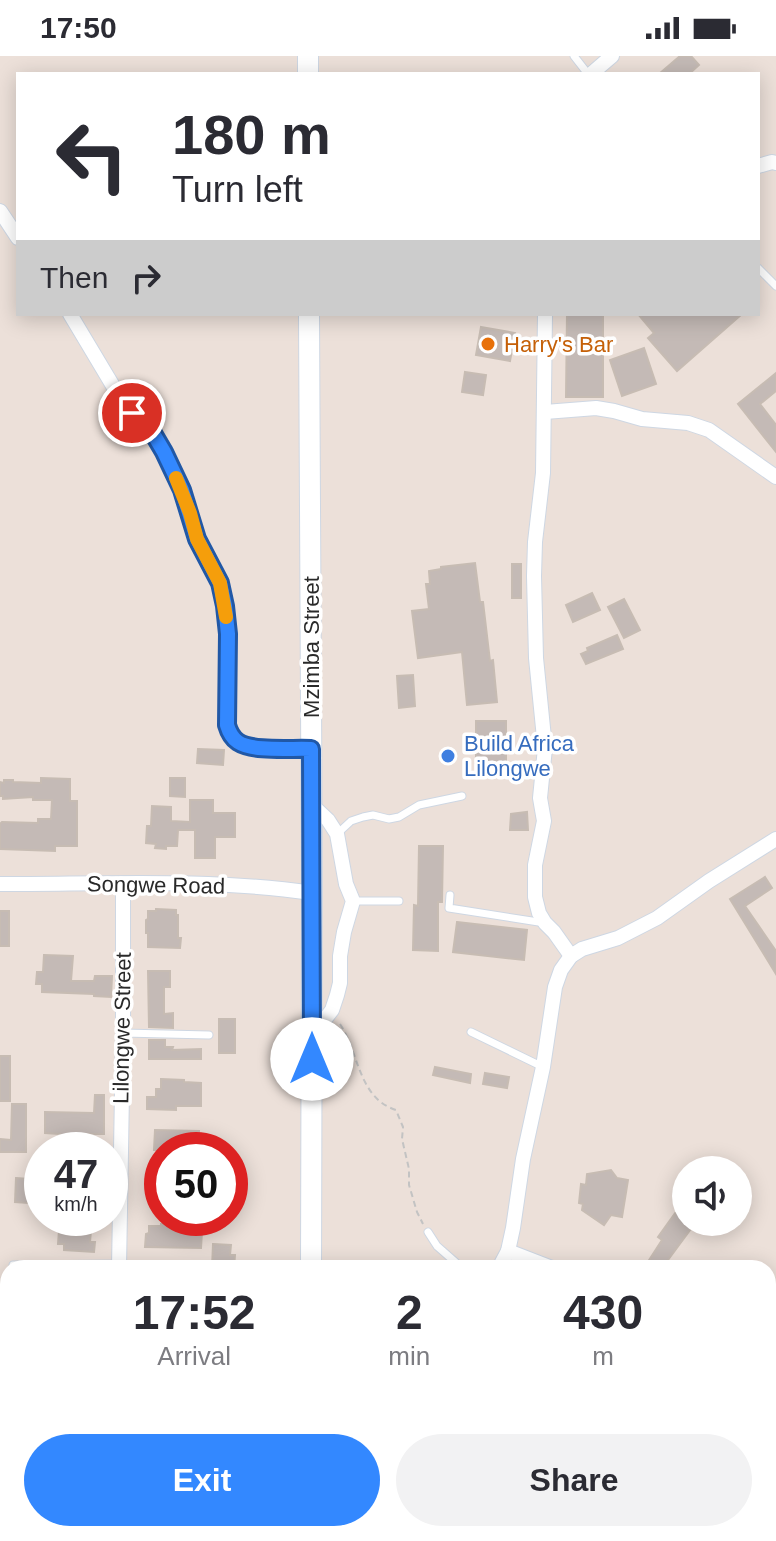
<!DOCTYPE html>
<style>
:root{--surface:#fff;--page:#f2f2f3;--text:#2b2b33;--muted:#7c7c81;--accent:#38f}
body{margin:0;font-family:Helvetica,sans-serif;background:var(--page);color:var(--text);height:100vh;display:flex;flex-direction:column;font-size:30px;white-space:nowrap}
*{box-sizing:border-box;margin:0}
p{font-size:26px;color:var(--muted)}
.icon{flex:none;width:44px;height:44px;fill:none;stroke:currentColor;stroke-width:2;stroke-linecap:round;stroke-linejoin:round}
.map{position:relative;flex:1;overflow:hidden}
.panel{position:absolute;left:0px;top:1204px;width:776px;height:282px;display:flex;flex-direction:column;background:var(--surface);border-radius:24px 24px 0 0;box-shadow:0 4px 20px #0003}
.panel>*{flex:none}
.hud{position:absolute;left:16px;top:16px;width:744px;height:244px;border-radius:0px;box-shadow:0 4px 20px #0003;background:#fff;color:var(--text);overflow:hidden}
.buttons{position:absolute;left:672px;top:1100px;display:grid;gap:16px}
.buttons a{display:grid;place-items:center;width:80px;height:80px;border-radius:50%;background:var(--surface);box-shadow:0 4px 20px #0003;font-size:40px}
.speed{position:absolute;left:24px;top:1076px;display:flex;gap:16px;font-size:40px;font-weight:700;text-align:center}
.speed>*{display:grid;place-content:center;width:104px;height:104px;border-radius:50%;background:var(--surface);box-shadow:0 4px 20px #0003;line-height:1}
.speed small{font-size:20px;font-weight:400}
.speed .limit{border:12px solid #d22;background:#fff;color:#111}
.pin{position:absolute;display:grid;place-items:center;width:68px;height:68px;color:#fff;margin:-34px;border:4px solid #fff;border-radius:50%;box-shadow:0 2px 8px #0007}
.me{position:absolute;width:88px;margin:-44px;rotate:0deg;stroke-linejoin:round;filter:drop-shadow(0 0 6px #0008)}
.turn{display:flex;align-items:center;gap:28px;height:168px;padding:0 24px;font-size:36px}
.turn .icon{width:104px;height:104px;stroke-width:2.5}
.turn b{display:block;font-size:56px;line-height:68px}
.then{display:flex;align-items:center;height:76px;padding:0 24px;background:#0003;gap:16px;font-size:30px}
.eta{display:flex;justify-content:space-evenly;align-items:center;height:136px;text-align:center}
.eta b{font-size:48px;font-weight:700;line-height:56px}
.button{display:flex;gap:16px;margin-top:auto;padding:16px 24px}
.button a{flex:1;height:92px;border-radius:48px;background:var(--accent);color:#fff;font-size:32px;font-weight:700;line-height:92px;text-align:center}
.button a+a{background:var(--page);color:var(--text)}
.status{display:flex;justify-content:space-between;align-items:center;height:56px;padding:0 40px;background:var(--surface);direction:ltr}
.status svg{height:22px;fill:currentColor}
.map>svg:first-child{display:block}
</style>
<div class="status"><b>17:50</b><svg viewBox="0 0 49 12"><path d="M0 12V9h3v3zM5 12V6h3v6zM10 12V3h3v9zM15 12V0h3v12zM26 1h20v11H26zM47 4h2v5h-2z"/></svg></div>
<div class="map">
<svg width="776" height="1485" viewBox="0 0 776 1485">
<rect width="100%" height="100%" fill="#ece0d9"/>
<g fill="#c4bab6" stroke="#c7bcb3" stroke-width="2">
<polygon points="680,0 691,0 699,9 689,18 659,18"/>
<polygon points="567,258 603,258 603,341 566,341"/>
<polygon points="638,258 742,258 677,315 648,282 654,277"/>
<polygon points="481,271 515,277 510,305 476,299"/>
<polygon points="644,292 656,328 622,340 610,304"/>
<polygon points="465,316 486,319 483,339 462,336"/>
<polygon points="776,317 776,335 760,348 776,369 776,396 738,348"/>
<polygon points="475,507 480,546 483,546 490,605 493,604 497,646 467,649 462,596 418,602 412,555 429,553 426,528 430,528 429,515 441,513 441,511"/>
<rect x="512" y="508" width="9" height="34"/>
<polygon points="592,537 600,554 573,566 566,549"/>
<polygon points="624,543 640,574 624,582 608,551"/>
<polygon points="617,579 623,593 586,608 581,598 588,595 587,592"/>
<polygon points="413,619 415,650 399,652 397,620"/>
<rect x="476" y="665" width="30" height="50"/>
<polygon points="198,693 224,694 223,709 197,707"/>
<polygon points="41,722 70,723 70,745 77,745 77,790 55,790 55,795 0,793 0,768 2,766 38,767 38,763 51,763 52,744 33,744 33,741 3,743 3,740 0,740 0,726 4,727 4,724 13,724 13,726 41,727"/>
<polygon points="170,722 185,722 185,741 170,740"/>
<polygon points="190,744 213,744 213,757 235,757 235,781 215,781 215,802 195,802 195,774 178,774 177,790 166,790 166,793 155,792 156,788 146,787 147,770 151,770 152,750 171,751 171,765 190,766"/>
<polygon points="527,756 528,774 510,774 511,758"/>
<polygon points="419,790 443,790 442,846 438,846 438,895 413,894 414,849 418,850"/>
<polygon points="765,821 772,832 745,850 776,895 776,918 730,843"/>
<polygon points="156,853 176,854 176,859 178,859 178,882 181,882 180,892 148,891 148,877 146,877 146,864 148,863 148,855 156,855"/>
<rect x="0" y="855" width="9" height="35"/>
<polygon points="457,866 527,874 524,904 453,896"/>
<polygon points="44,899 73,900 71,925 94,925 95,920 112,920 111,941 94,940 94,938 42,936 42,928 36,928 37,916 43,916"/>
<polygon points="148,915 170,915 170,931 164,931 164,958 173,957 173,972 149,971"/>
<rect x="219" y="963" width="16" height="34"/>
<polygon points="149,984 165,984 165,991 173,991 172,994 201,993 201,1003 149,1003"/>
<rect x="0" y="1000" width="10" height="45"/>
<polygon points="435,1011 471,1018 470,1027 433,1019"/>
<polygon points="485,1017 509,1021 507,1032 483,1028"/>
<polygon points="161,1023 184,1024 184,1026 201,1027 201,1050 176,1050 176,1054 147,1053 147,1041 156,1041 156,1033 161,1033"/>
<polygon points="95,1039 104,1039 104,1078 87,1078 87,1082 60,1082 60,1078 45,1077 45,1056 94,1057"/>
<polygon points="12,1048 26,1048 26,1096 0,1096 0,1083 11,1084"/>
<polygon points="155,1074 199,1075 199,1094 154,1094"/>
<polygon points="611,1114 617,1122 628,1124 622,1161 611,1159 604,1169 582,1154 583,1148 579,1147 581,1128 586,1129 587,1118"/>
<polygon points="16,1122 29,1123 28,1147 15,1146"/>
<polygon points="676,1156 686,1163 686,1166 696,1166 662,1212 644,1212 662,1184 658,1181"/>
<polygon points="56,1162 70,1162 70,1173 91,1175 90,1186 95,1186 94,1196 64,1194 64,1188 58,1188 59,1174 55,1174"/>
<polygon points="161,1168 197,1170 197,1176 202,1176 201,1192 145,1191 146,1178 149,1177 149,1170 161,1170"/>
<polygon points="213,1188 231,1189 230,1199 235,1199 234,1212 212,1212"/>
</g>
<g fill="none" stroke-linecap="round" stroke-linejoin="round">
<defs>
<g id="lane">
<polyline points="574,0 588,18"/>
<polyline points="758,212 776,230"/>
<polyline points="337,778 351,765 363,761 373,759 389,763 399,761 419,749 462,740"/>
<polyline points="450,839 449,852 545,867"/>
<polyline points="353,845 399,845"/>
<polyline points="471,976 543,1011"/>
<polyline points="123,977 209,979"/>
<polyline points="428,1176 437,1190 462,1212"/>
<polyline points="13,1209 119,1208"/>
<path d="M 528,1485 C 537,1479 544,1481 553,1485"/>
</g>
<g id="street">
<polyline points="591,18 612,0"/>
<polyline points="758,110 772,106 776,107"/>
<polyline points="0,155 18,182"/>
<path d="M 70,258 L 125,350 L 147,367 L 155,379 L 182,434 L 197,483 L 220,527 L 225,550 L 228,578 L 227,669 C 229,676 232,682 238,686 C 253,696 292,692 311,693"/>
<polyline points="545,258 543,417 535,486 534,520 536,602 545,692 540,742 544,765 535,809 535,841 539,857 545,867 554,876 571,900"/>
<polyline points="545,356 596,352 614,355 642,363 688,367 709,374 776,421"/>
<polyline points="311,748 328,764 337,778 346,828 353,845 344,876 340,900 340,927 337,939 332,954 325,963 312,973"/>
<path d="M 0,828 C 104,828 210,822 312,837"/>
<polyline points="508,1195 552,1212"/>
<polyline points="119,1212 123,977 123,828"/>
<polyline points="499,1212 508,1195 513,1172 523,1103 543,1011 555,931 561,914 571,900 582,893 618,882 657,862 709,825 776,783"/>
<polyline points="768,1347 776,1353"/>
<polyline points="0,1375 8,1378"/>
<polyline points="123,1485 124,1478"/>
<polyline points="636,1485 642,1478"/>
</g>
<g id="secondary">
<polyline points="308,18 308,0"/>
<polyline points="309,258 312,837 311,1212"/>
<polyline points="315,1485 315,1478"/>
</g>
</defs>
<use href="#lane" stroke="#ced7e3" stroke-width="9"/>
<use href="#street" stroke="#ced7e3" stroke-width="16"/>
<use href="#secondary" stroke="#ced7e3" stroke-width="22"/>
<g stroke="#c3c3c3" stroke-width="2" stroke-dasharray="6 4" stroke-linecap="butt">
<path d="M 340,968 C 359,996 358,1042 396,1054 L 403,1071 L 402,1083 L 409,1113 L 409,1129 L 417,1156 L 423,1168"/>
<polyline points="412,1212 422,1210 430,1212"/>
</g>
<use href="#lane" stroke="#fff" stroke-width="7"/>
<use href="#street" stroke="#fff" stroke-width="14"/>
<use href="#secondary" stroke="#fff" stroke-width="20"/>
</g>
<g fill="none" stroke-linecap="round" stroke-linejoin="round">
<defs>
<path id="route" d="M 132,357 L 147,367 L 164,396 L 182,434 L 197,483 L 220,527 L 225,550 L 228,578 L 227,669 C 229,676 232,682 238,686 C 253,696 292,692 311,693 L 312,1003"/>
</defs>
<use href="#route" stroke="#2158a6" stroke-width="20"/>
<use href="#route" stroke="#38f" stroke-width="14"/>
<polyline stroke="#f59e0b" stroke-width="14" points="176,422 190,457 197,483 220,527 226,561"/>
</g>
<circle fill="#e8710a" stroke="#fff" stroke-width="3" cx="488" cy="288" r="8"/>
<circle fill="#3f7fe0" stroke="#fff" stroke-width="3" cx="448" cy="700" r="8"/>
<g text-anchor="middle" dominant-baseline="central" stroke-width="7" stroke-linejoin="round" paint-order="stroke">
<g font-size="22" fill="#c56008" stroke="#fff" text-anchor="start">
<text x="504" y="288">Harry's Bar</text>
</g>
<g font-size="22" fill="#292929" stroke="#fff">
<text transform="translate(311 591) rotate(-90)">Mzimba Street</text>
<text transform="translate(156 829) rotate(1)">Songwe Road</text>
<text transform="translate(122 972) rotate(-89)">Lilongwe Street</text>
</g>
<g font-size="22" fill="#366cbe" stroke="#fff" text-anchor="start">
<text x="464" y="687">Build Africa<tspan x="464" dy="25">Lilongwe</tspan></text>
</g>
</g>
</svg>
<div class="buttons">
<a><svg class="icon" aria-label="sound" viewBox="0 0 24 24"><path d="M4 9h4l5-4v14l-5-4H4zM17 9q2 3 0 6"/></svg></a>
</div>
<div class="speed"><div>47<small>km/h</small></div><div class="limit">50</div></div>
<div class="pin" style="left:132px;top:357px;background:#d93025"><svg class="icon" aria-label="arrive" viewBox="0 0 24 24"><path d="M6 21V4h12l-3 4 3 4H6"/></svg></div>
<svg class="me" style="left:312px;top:1003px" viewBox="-20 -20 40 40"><circle r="19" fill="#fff"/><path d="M0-13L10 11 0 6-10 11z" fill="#38f"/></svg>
<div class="hud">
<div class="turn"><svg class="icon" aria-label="left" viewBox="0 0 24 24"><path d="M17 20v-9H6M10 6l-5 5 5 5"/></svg><div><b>180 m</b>Turn left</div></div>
<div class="then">Then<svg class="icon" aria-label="right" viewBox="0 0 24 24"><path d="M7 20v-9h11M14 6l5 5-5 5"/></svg></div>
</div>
<section class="panel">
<div class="eta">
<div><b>17:52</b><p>Arrival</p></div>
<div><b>2</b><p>min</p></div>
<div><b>430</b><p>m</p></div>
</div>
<div class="button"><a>Exit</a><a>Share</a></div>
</section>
</div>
